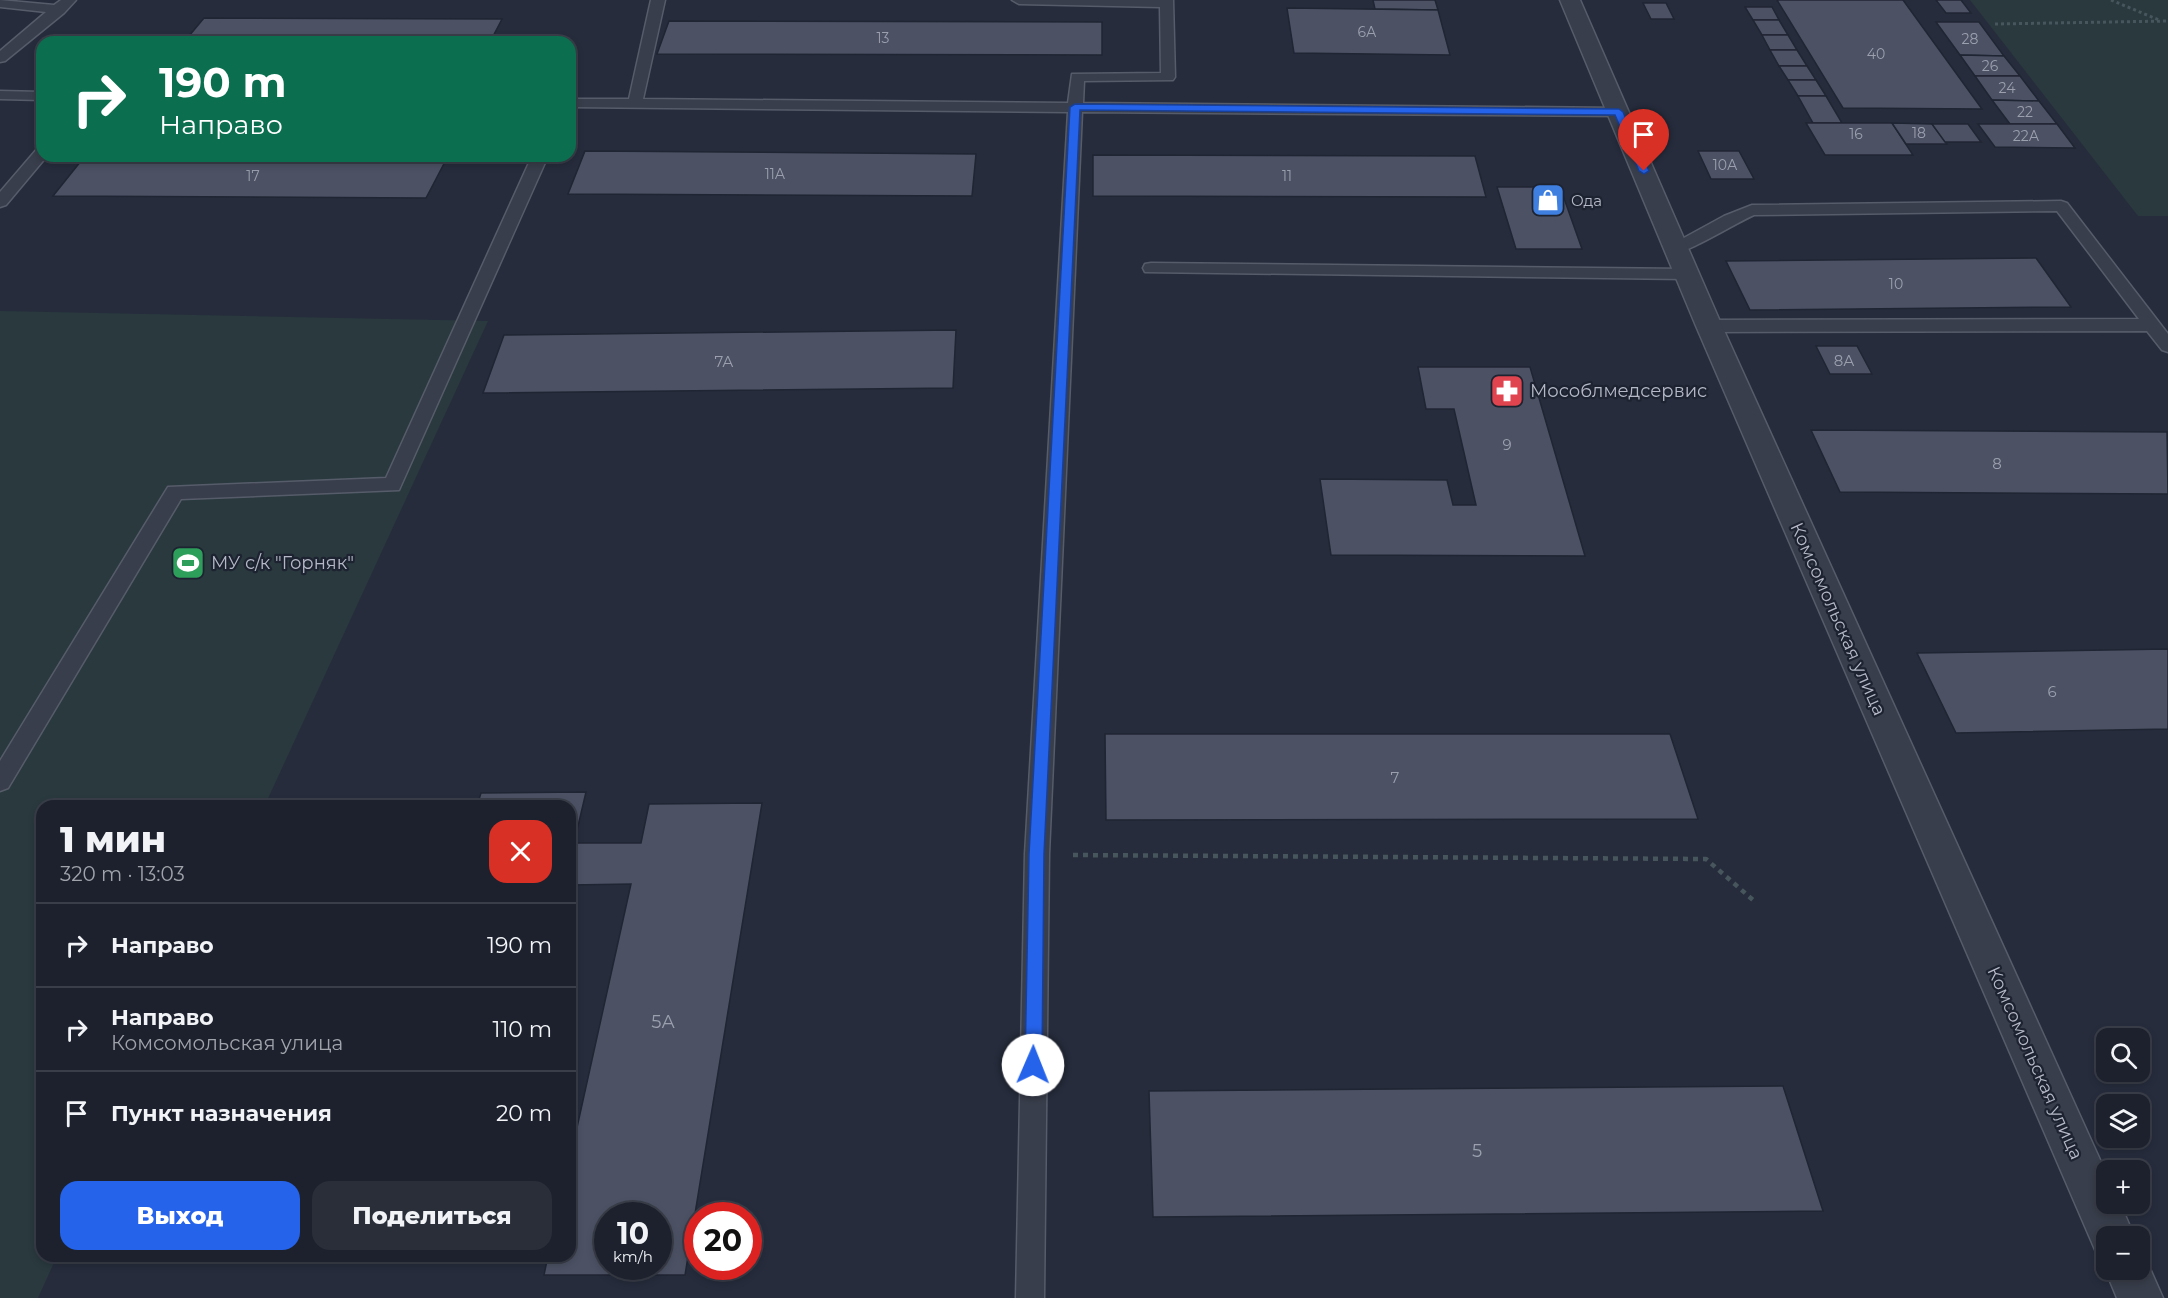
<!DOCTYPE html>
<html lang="ru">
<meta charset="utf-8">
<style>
:root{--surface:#1c212d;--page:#292e39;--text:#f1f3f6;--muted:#a0a3aa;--line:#3a3e49;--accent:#2563eb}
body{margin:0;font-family:Montserrat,sans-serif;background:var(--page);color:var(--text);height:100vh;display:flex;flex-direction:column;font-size:22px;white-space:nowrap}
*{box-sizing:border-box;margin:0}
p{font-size:20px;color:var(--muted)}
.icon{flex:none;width:33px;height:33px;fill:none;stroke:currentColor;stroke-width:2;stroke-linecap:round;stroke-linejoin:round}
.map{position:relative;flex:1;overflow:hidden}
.panel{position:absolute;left:36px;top:800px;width:540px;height:462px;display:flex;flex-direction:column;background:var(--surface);border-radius:18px;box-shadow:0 3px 9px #0003,0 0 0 2px var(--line)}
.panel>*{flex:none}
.banner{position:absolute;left:36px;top:36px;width:540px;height:126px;border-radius:18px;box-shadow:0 3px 9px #0003,0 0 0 2px var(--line);background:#0b6e4f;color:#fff;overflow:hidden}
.fabs{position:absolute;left:2096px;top:1028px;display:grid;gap:12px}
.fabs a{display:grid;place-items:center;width:54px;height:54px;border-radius:12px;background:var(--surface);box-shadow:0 3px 9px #0003,0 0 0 2px var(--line);font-size:30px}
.speed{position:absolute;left:594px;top:1202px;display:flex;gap:12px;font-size:30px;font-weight:700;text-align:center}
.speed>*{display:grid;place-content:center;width:78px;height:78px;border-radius:50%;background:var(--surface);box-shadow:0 3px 9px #0003,0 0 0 2px var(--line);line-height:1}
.speed small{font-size:15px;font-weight:400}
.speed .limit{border:9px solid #d22;background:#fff;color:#111}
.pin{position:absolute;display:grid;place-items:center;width:51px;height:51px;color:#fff;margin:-62px -26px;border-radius:50% 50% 50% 0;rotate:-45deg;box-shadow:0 0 6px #0007}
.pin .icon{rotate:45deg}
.me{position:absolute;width:66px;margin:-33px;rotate:1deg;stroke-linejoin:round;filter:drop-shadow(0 0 4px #0008)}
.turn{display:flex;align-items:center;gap:21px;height:126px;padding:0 24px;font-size:27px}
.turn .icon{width:78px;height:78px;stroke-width:2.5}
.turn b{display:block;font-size:42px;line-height:51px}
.round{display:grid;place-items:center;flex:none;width:63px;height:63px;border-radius:18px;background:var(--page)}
.head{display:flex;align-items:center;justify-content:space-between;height:102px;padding:0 24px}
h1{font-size:36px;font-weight:800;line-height:45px}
.button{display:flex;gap:12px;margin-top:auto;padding:12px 24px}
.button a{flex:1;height:69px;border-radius:18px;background:var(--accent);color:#fff;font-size:24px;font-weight:800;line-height:69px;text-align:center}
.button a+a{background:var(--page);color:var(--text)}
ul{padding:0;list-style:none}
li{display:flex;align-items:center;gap:18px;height:84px;padding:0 24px;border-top:2px solid var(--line)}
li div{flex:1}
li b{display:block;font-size:22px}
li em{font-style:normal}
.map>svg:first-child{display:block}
</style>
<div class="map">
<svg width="2168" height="1298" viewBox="0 0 2168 1298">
<rect width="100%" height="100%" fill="#262c3c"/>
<g fill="#29393e">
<polygon points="1970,0 2168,0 2168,216 2138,216"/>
<polygon points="0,311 488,321 265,805 42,806 42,1256 57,1256 38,1298 0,1298"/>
</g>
<g fill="#4c5264" stroke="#202533" stroke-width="1.5" fill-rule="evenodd">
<polygon points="1373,0 1435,0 1438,10 1375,9"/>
<polygon points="1777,0 1903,0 1982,109 1843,108"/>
<polygon points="1936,0 1961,0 1971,13 1946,13"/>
<polygon points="1643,3 1666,3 1674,19 1651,19"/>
<polygon points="1745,7 1772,7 1779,20 1753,20"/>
<polygon points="1287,8 1438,10 1450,55 1294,53"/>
<polygon points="204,18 502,19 490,42 184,42"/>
<polygon points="1753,20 1779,20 1788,35 1762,35"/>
<polygon points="669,21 1102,22 1102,55 657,54"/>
<polygon points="1936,22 1979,22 2004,56 1960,55"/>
<polygon points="1762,35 1788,35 1797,50 1770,50"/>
<polygon points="1770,50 1797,50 1807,66 1779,66"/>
<polygon points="1960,55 2004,56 2020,76 1975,76"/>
<polygon points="1779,66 1807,66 1816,80 1788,80"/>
<polygon points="1975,76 2020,76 2039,101 1992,100"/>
<polygon points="1788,80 1816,80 1826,96 1798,96"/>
<polygon points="1798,96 1826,96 1842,123 1813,123"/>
<polygon points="1992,100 2039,101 2057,124 2010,124"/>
<polygon points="1806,123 1892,123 1913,155 1825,155"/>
<polygon points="1892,123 1932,124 1947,144 1906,144"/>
<polygon points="1932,124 1968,124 1981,142 1945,142"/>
<polygon points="1978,124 2057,124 2075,148 1995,147"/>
<polygon points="585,151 976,154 972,196 568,194"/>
<polygon points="1698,151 1739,151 1754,179 1711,179"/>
<polygon points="1093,155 1475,156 1486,197 1093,196"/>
<polygon points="85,156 448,156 426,198 53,196"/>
<polygon points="1497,187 1560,187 1582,249 1516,249"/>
<polygon points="2036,258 2071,307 1750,310 1726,261"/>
<polygon points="956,330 953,388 483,393 504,335"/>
<polygon points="1816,346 1857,346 1872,374 1830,374"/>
<polygon points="1418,367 1530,367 1585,556 1331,555 1320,479 1447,480 1453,505 1476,505 1454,409 1426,409"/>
<polygon points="1811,430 2167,432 2168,494 1840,492"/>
<polygon points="2168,649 2168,729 1956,733 1917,653"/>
<polygon points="1105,734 1670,734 1698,819 1106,820"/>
<path d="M 586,792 L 574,843 L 641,843 L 649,804 L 762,803 L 685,1275 L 544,1275 L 548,1256 L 570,1256 L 570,1159 L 631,884 L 570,885 L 570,806 L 477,806 L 481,793 ZM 608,1215 L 658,1215 L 658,1266 L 608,1266 Z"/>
<polygon points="1783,1086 1823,1211 1153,1217 1149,1091"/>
</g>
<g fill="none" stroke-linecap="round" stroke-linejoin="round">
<defs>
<g id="lane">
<polygon points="0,0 54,5 61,0 76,0 64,13 5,61 0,62 0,51 46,12 0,7"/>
<polygon points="651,0 665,0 643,99 1068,103 1072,74 1161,73 1160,7 1019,4 1012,0 1173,0 1175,77 1173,80 1084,81 1083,103 1619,108 1626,112 1619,116 1082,112 1049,854 1044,1298 1016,1298 1025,854 1068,112 570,107 570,99 629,99"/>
<polygon points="0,91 42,92 42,100 0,99"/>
<polygon points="42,147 42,156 47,156 6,205 0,207 0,192 37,149"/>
<polygon points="532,156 548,156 399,490 181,499 8,788 0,791 0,761 168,487 386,478"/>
<path d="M 2061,201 L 2067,203 L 2168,334 L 2168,352 L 2162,350 L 2147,331 L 1709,332 L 1703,330 L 1700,326 L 1703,322 L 1709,320 L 2139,319 L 2057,211 L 1754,215 C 1737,222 1684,256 1671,253 L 1669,249 L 1671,245 L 1724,216 L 1752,205 Z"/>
<polygon points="1151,263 1687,269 1693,270 1695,274 1693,278 1687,279 1145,272 1143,268 1145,264"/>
</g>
<g id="street">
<polygon points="1560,0 1580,0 1722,326 2106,1173 2106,1203 2120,1203 2134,1236 2106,1236 2106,1256 2096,1252 1696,326"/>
<polygon points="2139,1252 2143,1253 2163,1298 2117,1298 2105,1269 2106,1266 2106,1269 2139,1269"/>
</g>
</defs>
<use href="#lane" stroke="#575c6a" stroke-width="3"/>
<use href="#street" stroke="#575c6a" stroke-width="3"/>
<g stroke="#47565c" stroke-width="3" stroke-dasharray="3 3" stroke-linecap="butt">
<polyline points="2111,0 2159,20"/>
<polyline points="1995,24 2168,21"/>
</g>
<polyline stroke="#47565c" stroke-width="4.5" stroke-dasharray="5 5" stroke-linecap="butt" points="1073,855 1706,859 1753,900"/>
<use href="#lane" fill="#393e4c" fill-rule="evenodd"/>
<use href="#street" fill="#393e4c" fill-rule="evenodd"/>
</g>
<polygon fill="#2563eb" stroke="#184099" stroke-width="1.5" points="1075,104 1619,109 1623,112 1649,171 1644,174 1639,171 1615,115 1080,110 1044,854 1042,1065 1039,1071 1033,1073 1027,1071 1025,1065 1029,854 1070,107"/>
<defs>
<symbol id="shop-square" viewBox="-11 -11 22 22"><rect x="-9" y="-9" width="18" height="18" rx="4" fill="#3f7fe0" stroke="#1e2331"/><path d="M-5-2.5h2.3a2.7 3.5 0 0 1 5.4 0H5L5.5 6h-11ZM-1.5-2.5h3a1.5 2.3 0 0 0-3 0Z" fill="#fff"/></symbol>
<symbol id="pharmacy-square" viewBox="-11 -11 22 22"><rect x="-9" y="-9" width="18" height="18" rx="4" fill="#e0444e" stroke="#1e2331"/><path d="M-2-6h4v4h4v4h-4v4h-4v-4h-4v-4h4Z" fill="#fff"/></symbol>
<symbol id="stadium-square" viewBox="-11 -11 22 22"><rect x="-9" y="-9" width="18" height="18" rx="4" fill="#2e9e5b" stroke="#1e2331"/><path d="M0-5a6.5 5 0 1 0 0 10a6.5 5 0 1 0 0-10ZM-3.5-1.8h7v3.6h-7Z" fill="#fff"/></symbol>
</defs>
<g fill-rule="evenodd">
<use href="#shop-square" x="1529" y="181" width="38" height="38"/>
<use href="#pharmacy-square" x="1488" y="372" width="38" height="38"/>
<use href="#stadium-square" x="169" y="544" width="38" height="38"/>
</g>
<g text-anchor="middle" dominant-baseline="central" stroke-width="4.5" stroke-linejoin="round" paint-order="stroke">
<g font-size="14" fill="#9b9fae">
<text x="1367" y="32">6А</text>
<text x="883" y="38">13</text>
<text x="1970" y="39">28</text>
<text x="1876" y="54">40</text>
<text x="1990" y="66">26</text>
<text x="2007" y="88">24</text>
<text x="2025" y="112">22</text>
<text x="1919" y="133">18</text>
<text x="1856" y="134">16</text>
<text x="2026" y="136">22А</text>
<text x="1725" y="165">10А</text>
<text x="775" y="174">11А</text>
<text x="253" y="176">17</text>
<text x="1287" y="176">11</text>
<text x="1896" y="284">10</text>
</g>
<g font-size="15" fill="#b5b9c7" stroke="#1e2331" text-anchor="start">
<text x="1571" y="200">Ода</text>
</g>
<g font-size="15" fill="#9b9fae">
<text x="1844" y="360">8А</text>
<text x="724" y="361">7А</text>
<text x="1507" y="444">9</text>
<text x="1997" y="463">8</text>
<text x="2052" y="691">6</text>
<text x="1395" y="777">7</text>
</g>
<g font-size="18" fill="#b5b9c7" stroke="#1e2331" text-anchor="start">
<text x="1530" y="391">Мособлмедсервис</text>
<text x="211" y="563">МУ с/к "Горняк"</text>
</g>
<g font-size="18" fill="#b5b9c7" stroke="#1e2331">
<text transform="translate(1838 619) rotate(66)">Комсомольская улица</text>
<text transform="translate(2035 1063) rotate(66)">Комсомольская улица</text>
</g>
<g font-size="18" fill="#9b9fae">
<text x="663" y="1022">5А</text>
<text x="1477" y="1151">5</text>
</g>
</g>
</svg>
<div class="fabs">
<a><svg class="icon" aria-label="search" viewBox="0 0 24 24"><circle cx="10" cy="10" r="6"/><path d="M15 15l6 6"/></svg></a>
<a><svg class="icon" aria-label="layers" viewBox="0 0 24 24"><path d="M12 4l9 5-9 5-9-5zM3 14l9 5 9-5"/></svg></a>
<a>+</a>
<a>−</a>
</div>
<div class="speed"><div>10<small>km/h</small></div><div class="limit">20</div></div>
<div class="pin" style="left:1644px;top:171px;background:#d93025"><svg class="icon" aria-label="arrive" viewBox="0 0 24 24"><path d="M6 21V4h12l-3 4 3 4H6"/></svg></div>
<svg class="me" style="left:1033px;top:1065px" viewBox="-20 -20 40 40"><circle r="19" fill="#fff"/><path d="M0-13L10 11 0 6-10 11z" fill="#2563eb"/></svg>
<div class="banner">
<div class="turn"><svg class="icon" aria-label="right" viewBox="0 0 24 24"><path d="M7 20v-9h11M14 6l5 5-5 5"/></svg><div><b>190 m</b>Направо</div></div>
</div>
<section class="panel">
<div class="head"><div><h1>1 мин</h1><p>320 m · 13:03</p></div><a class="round" style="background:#d93025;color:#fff"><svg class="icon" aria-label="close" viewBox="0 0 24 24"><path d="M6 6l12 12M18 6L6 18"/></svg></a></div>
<ul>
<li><svg class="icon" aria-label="right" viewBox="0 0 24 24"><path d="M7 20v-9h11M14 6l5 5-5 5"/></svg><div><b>Направо</b></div><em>190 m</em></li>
<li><svg class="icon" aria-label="right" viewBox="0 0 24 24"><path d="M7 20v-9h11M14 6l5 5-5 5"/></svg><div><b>Направо</b><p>Комсомольская улица</p></div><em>110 m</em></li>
<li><svg class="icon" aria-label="arrive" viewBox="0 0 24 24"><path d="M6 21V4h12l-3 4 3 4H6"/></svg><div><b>Пункт назначения</b></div><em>20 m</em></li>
</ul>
<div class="button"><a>Выход</a><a>Поделиться</a></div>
</section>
</div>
